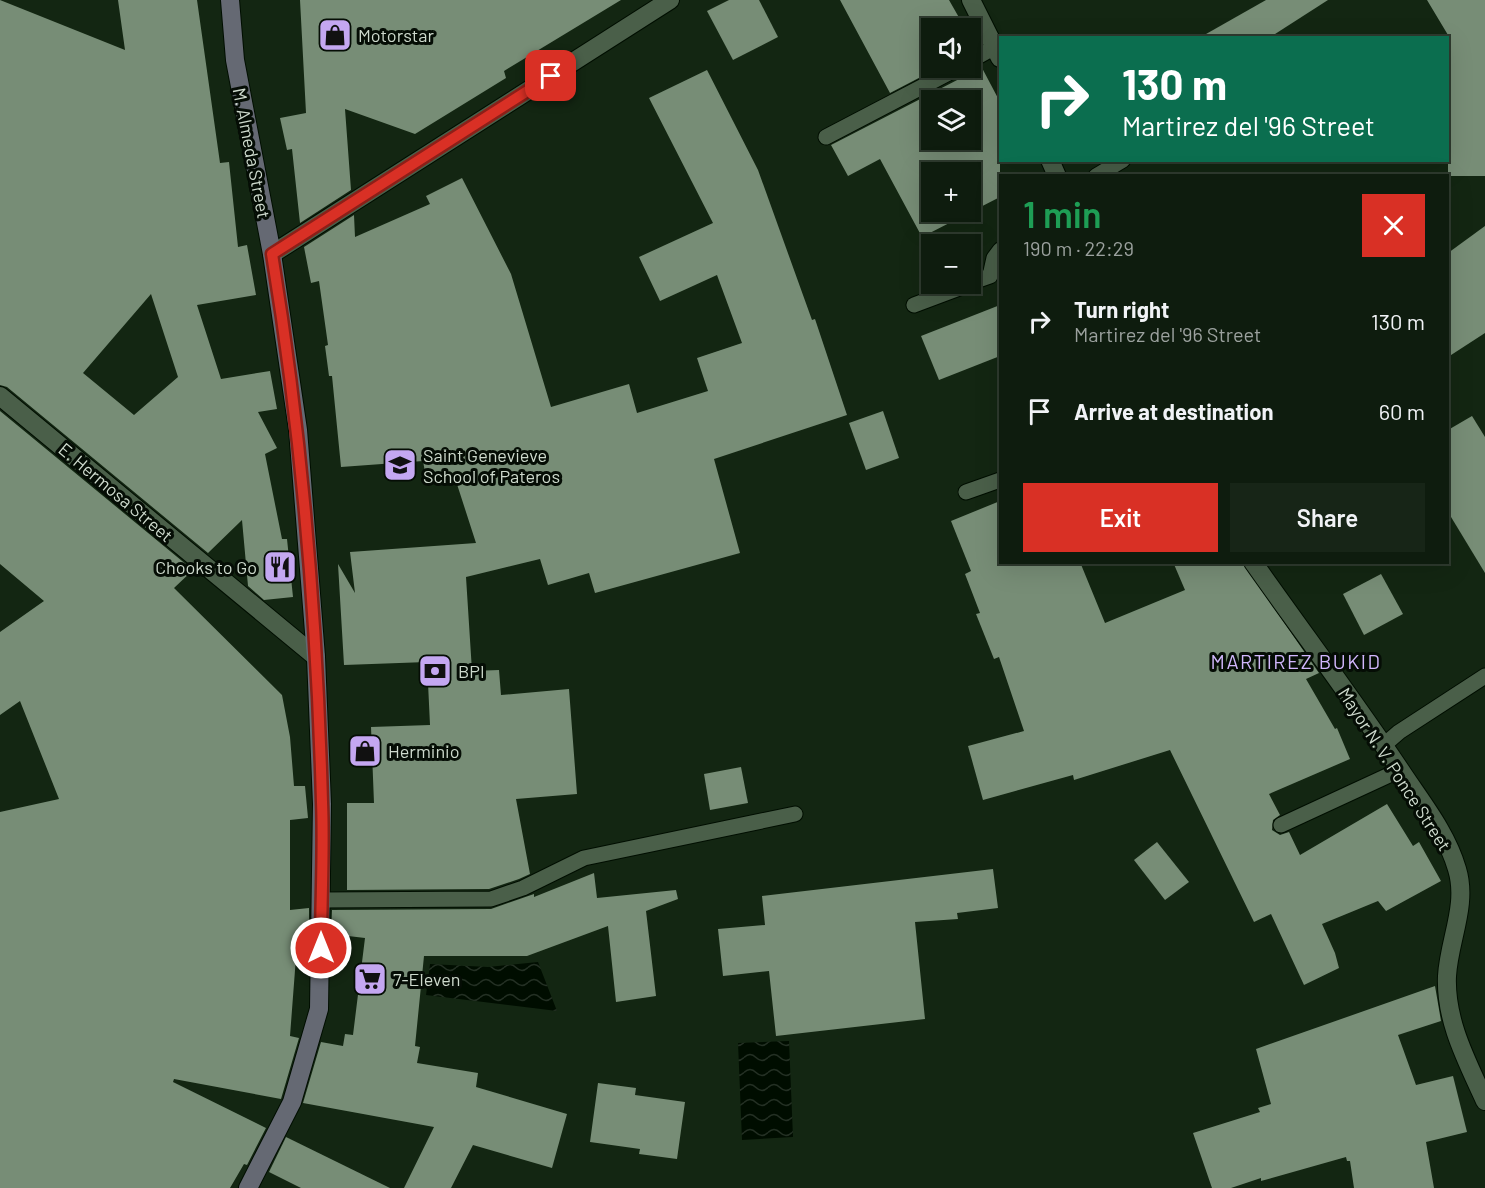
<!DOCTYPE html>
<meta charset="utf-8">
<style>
:root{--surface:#0e1c0e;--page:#172517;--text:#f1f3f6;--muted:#9ba19e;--line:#2e3a2e;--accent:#d93025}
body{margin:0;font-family:Barlow,sans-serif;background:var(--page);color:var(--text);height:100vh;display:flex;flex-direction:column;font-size:22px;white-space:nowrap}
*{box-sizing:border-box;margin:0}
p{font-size:20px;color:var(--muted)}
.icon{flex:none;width:33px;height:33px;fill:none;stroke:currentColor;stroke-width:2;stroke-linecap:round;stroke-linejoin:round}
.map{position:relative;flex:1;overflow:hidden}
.drawer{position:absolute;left:999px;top:174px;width:450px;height:390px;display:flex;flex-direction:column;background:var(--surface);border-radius:0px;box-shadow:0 6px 24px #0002,0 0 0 2px var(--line)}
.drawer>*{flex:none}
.hud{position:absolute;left:999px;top:36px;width:450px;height:126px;border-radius:0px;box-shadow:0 6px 24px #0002,0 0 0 2px var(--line);background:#0b6e4f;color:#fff;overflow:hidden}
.tools{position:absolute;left:921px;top:18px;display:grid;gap:12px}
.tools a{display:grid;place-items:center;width:60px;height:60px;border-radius:0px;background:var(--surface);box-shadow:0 6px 24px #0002,0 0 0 2px var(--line);font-size:30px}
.pin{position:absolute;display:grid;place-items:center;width:51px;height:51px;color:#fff;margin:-26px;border-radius:12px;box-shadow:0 3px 9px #0006}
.me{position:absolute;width:66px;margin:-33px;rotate:0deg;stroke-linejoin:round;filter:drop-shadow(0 0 4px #0008)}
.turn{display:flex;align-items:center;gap:21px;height:126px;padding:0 24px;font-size:27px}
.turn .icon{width:78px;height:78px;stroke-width:2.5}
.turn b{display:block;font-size:42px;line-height:51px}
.round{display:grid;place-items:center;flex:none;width:63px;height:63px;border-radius:0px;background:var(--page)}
.head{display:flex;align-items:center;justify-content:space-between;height:102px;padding:0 24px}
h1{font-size:36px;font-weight:600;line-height:45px;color:#1e9e55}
.action{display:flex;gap:12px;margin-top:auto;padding:12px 24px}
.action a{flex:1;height:69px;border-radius:0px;background:var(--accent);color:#fff;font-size:24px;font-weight:600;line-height:69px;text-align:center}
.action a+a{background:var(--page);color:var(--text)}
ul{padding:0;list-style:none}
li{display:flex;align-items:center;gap:18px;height:90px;padding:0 24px}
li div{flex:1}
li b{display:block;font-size:22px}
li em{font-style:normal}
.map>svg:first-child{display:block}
</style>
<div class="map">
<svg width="1485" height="1188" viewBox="0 0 1485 1188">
<defs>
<pattern id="water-waves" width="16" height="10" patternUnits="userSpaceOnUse" patternTransform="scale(1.5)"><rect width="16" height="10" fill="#000d00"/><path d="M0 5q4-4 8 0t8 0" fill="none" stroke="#243024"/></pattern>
</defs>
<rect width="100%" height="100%" fill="#132612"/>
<g fill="url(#water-waves)">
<polygon points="538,962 557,1011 426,995 430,964 488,967"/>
<polygon points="789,1041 793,1137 742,1140 738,1043"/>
</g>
<g fill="#778d76" fill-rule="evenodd">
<path d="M 0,0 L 125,50 L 118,0 L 197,0 L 220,163 L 229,162 L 238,247 L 247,245 L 256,295 L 197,305 L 221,379 L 270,371 L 277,409 L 258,412 L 277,448 L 265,454 L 282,539 L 287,539 L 293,597 L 264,600 L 248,586 L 242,520 L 208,553 L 7,387 L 0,385 ZM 151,294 L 178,377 L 134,415 L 83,373 Z"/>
<polygon points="300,0 621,0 504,71 506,78 415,134 345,109 351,190 300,223 292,149 287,150 280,118 306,113"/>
<polygon points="729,0 759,0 778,37 733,60 707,11"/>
<polygon points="840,0 949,0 965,28 932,28 932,68 938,68 890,93"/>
<polygon points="1266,0 1328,0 1269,38 1199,38"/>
<polygon points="1427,0 1485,0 1485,176 1448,176 1448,35"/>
<path d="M 981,66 L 1000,102 L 1000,197 L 922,237 L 880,159 L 848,176 L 831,145 L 963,77 L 967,70 ZM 932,100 L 970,100 L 970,140 L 932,140 ZM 932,172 L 970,172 L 970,212 L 932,212 Z"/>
<polygon points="707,70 758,170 812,320 815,319 847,415 714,459 740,553 595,593 589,573 548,585 540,559 466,577 472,671 499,670 501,695 569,689 577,794 516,799 530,874 519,879 489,889 347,890 347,803 374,803 371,727 430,725 427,662 344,665 338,564 355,593 350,552 476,543 455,478 427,483 423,461 341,467 332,376 329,376 325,346 328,345 319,281 311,283 304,247 354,215 355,237 430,204 426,196 462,178 511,274 551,407 629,384 637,413 708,391 697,358 742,343 717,275 660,301 639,257 713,223 649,98"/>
<polygon points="1485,226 1485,333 1448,357 1448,253"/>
<polygon points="1000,305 1000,356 939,380 921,336"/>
<polygon points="0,411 193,570 174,588 282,695 290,737 294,786 305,786 308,818 290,820 290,910 309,908 309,932 298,931 290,1036 299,1038 281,1099 174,1079 173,1082 266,1128 247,1165 244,1164 230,1188 0,1188 0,812 59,799 20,701 0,715 0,632 44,601 0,564"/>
<polygon points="883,411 899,458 866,470 849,423"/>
<polygon points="1472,416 1485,437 1485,573 1448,512 1448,430"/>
<polygon points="1000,501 1000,562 1080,562 1105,623 1185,590 1173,562 1242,562 1319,673 1306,679 1335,729 1337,728 1350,759 1269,794 1280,815 1273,820 1272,830 1280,835 1289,832 1300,855 1387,804 1413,846 1419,842 1441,881 1386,911 1378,901 1322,924 1335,953 1339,968 1304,985 1271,914 1254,922 1170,750 1074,780 1073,775 983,800 968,746 1024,731 999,657 994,659 976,614 980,613 965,574 971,571 951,521"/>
<polygon points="1381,574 1403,614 1364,635 1343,594"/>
<polygon points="741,767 748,803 710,810 704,774"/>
<polygon points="1157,842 1189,882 1165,900 1134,860"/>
<polygon points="993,869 998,908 957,913 958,919 915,922 925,1019 776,1036 769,971 723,976 718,929 765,925 762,896"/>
<polygon points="594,873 597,898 676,890 678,899 646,911 656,996 616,1002 608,926 527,956 424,956 415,1046 420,1047 417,1063 478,1073 476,1087 567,1114 552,1168 473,1145 451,1188 404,1188 434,1127 303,1103 321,1042 343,1046 345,1034 353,1035 365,938 331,934 332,910 491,909 534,894 534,897"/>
<polygon points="1435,986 1441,1021 1398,1035 1416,1085 1453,1076 1467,1132 1426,1142 1434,1188 1354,1188 1350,1161 1347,1161 1346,1157 1261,1181 1261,1178 1231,1188 1212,1188 1193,1133 1260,1112 1258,1108 1271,1104 1256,1049"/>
<polygon points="598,1083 636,1088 635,1095 685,1102 677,1159 639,1154 640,1149 590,1142"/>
<polygon points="286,1137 390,1188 301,1188 269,1172"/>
</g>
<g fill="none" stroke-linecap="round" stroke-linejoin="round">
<defs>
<g id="service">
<polyline points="970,61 995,47"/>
<polyline points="826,137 958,68"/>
<polyline points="1096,176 1123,160"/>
<polyline points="970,283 990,276 994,258 1000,250"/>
<polyline points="914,305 970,284"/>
<polyline points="966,492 1000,480"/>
<polyline points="1384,745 1399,732 1485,676"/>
<polyline points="1281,825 1400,770"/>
<polyline points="321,900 491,899 523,888 584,858 795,814"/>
</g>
<g id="minor">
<polyline points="971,0 1000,58"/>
<polyline points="1050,160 1057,176"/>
<path d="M 1253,562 C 1303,633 1355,702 1403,774 C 1423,804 1447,834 1457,869 C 1468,905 1449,940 1447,976 C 1445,1021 1467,1061 1485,1101"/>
</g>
<g id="tertiary">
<polyline points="272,254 670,0"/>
<polyline points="0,396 316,657"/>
</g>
<polyline id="secondary" points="230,0 235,60 272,254 298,430 316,657 322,804 319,1009 292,1102 248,1188"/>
</defs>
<use href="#service" stroke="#010e01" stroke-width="17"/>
<use href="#minor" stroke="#010e01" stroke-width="20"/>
<use href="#tertiary" stroke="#010e01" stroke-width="20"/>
<use href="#secondary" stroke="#010e01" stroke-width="20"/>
<use href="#service" stroke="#4a5f49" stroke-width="15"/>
<use href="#minor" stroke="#4a5f49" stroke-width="18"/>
<use href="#tertiary" stroke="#4a5f49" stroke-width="18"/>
<use href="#secondary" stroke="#656973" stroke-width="18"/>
</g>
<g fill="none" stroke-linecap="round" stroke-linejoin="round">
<defs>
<path id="route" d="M 321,948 C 321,899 324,850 322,802 C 317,618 302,435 272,254 L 551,76"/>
</defs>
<use href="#route" stroke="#8d1f18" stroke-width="15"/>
<use href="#route" stroke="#d93025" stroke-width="10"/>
</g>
<defs>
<symbol id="shop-square" viewBox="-11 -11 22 22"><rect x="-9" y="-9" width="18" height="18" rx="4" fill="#c4a7f1" stroke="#050d05"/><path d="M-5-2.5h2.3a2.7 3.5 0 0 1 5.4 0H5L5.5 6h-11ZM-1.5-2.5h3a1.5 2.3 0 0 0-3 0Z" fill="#111"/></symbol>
<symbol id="school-square" viewBox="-11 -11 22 22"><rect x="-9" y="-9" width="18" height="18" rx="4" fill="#c4a7f1" stroke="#050d05"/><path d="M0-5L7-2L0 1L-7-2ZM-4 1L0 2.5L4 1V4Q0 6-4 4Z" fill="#111"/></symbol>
<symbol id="restaurant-square" viewBox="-11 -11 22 22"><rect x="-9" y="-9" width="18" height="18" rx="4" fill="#c4a7f1" stroke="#050d05"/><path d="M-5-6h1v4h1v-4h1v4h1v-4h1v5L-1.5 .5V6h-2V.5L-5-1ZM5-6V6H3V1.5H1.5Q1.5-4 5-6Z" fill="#111"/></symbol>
<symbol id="bank-square" viewBox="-11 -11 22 22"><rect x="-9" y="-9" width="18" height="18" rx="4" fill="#c4a7f1" stroke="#050d05"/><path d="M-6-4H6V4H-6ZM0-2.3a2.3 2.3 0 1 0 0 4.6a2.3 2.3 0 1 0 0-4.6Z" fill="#111"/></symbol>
<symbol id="supermarket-square" viewBox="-11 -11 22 22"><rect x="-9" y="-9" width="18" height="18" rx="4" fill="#c4a7f1" stroke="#050d05"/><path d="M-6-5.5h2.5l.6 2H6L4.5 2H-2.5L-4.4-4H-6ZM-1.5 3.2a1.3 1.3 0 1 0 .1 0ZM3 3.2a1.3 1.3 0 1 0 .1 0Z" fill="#111"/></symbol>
</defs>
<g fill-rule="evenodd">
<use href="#shop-square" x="316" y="16" width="38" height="38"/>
<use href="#school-square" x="381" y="446" width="38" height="38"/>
<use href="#restaurant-square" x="261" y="548" width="38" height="38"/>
<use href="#bank-square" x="416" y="652" width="38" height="38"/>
<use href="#shop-square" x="346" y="732" width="38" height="38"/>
<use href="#supermarket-square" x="351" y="960" width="38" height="38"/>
</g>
<g text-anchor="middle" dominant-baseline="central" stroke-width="6" stroke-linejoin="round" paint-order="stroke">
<g font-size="18" fill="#cedacd" stroke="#050d05" text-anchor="start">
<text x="358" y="35">Motorstar</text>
<text x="423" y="455">Saint Genevieve<tspan x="423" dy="21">School of Pateros</tspan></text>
<text x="257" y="567" text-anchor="end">Chooks to Go</text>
<text x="458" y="671">BPI</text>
<text x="388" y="751">Herminio</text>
<text x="393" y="979">7-Eleven</text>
</g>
<g font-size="18" fill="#cedacd" stroke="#050d05">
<text transform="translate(252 153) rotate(79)">M. Almeda Street</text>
<text transform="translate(116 492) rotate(40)">E. Hermosa Street</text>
<text transform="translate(1395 769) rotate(57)">Mayor N. V. Ponce Street</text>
</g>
<g font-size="20" letter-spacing="1.5" fill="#d1b7fc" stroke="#050d05">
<text x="1296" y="661">MARTIREZ BUKID</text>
</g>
</g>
</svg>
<div class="tools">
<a><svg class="icon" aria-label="sound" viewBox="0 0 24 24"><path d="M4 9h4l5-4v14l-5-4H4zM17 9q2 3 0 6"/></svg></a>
<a><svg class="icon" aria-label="layers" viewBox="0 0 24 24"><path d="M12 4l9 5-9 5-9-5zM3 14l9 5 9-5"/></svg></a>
<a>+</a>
<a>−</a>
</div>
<div class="pin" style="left:551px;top:76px;background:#d93025"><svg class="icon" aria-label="arrive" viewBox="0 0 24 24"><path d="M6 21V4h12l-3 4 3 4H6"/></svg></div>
<svg class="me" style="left:321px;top:948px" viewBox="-20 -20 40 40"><circle r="17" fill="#d93025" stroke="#fff" stroke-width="3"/><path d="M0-11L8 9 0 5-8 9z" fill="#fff"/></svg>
<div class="hud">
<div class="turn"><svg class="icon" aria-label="right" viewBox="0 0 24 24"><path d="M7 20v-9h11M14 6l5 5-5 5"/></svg><div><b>130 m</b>Martirez del '96 Street</div></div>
</div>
<section class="drawer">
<div class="head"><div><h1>1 min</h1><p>190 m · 22:29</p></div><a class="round" style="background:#d93025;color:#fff"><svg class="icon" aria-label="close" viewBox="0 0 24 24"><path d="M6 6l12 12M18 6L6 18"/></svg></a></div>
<ul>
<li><svg class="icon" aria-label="right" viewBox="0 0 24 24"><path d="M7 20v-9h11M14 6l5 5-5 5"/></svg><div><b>Turn right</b><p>Martirez del '96 Street</p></div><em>130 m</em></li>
<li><svg class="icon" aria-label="arrive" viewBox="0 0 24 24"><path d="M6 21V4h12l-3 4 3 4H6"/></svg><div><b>Arrive at destination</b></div><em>60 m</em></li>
</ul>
<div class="action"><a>Exit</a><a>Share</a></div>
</section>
</div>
